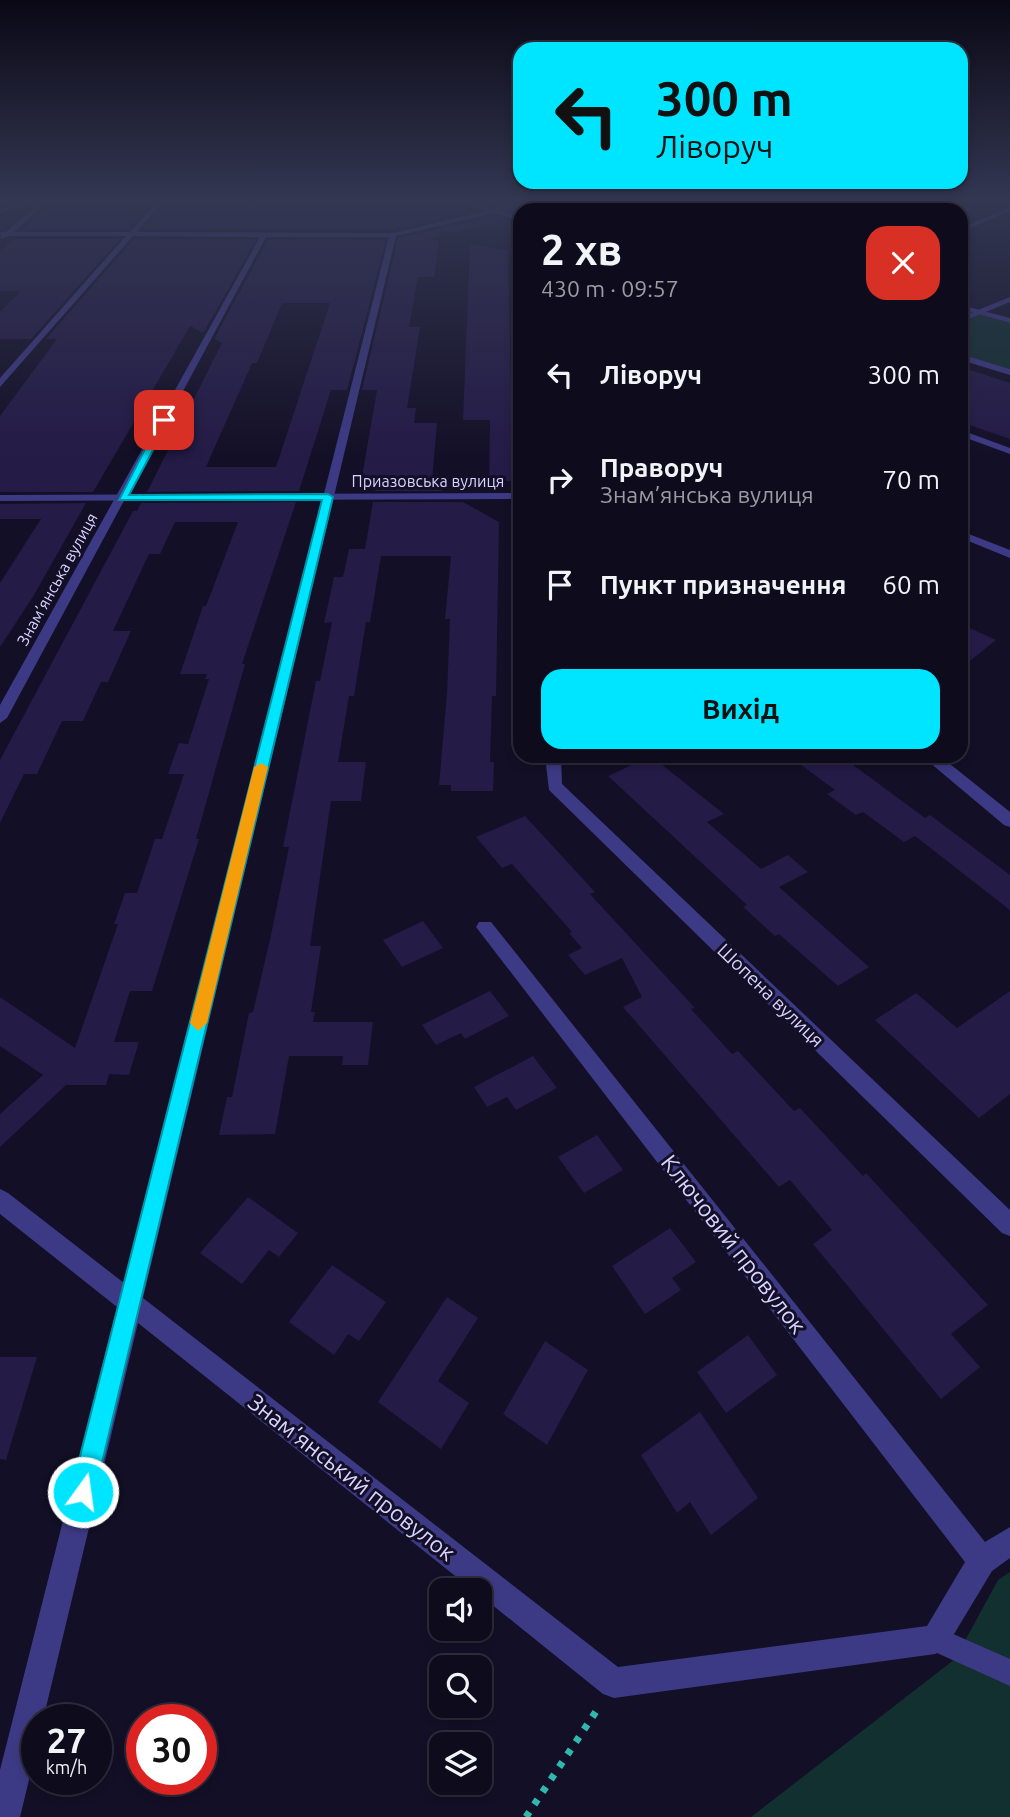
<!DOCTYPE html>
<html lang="uk">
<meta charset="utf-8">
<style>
:root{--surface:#0e0b1c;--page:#1c1929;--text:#f1f3f6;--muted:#9b9ba3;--line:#2e2b3b;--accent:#00e5ff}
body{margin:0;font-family:Ubuntu,sans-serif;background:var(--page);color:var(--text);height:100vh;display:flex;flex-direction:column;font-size:26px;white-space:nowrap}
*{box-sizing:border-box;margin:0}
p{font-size:23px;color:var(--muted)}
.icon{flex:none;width:38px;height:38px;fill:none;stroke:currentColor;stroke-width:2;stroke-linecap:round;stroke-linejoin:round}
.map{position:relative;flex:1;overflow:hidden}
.details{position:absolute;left:513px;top:203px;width:455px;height:560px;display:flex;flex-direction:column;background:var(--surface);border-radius:21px;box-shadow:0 4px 10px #0003,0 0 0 2px var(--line)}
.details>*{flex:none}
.banner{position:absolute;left:513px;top:42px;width:455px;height:147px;border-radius:21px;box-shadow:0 4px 10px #0003,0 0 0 2px var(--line);background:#00e5ff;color:#111;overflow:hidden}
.buttons{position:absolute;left:429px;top:1578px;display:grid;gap:14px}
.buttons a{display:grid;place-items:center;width:63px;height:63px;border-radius:14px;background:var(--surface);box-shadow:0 4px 10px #0003,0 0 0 2px var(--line);font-size:35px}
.speed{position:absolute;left:21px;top:1704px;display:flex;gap:14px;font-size:35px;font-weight:700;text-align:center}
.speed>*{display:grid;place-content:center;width:91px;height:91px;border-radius:50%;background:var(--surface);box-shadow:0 4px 10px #0003,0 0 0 2px var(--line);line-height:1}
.speed small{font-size:18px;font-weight:400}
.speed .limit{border:10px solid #d22;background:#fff;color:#111}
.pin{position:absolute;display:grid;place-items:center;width:60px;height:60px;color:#fff;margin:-30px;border-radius:14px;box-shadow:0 4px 10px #0006}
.me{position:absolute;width:77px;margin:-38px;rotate:14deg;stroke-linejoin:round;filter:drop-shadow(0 0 5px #0008)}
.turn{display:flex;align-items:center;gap:24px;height:147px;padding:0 28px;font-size:32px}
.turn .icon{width:91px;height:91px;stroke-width:2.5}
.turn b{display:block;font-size:49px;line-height:60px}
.round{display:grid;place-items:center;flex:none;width:74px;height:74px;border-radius:21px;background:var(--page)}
.summary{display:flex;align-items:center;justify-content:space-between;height:119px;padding:0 28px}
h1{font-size:42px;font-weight:700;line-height:52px}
.cta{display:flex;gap:14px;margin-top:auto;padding:14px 28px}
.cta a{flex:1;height:80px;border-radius:21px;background:var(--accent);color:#111;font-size:28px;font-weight:700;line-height:80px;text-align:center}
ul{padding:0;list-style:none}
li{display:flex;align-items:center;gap:21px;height:105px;padding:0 28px}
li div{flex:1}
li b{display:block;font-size:26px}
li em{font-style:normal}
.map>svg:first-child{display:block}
</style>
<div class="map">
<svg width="1010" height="1817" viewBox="0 0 1010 1817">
<rect width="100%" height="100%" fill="#130f26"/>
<g fill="#12302f">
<polygon points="470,202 591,202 620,210 520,210 520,217"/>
<polygon points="961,309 1010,323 1010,369 961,354"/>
<polygon points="1010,1572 1010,1817 751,1817 955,1659 998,1580"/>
</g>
<g fill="#241b47" fill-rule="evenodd">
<polygon points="69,202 132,202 153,203 129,229 23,229 49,207 65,205"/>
<polygon points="248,202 259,207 283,202 443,202 474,211 393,230 143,229 165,203"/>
<polygon points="490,217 504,221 457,232 440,231 439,237 427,240 439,241 434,277 418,277 409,327 420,327 407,408 416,408 414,423 437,423 432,481 427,481 443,491 375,491 377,482 361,482 377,390 362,390 398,238"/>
<polygon points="14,239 120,239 31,339 0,339 0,312 21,291 0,291 0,251"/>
<polygon points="134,239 256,240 203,333 190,326 93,492 0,492 0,416 57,339 46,339"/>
<path d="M 268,240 L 386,240 L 347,390 L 331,390 L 299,491 L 147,492 L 222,343 L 214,339 ZM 282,303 L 330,303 L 276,467 L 206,467 L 252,363 L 257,363 Z"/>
<polygon points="470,245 508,250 513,481 489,481 490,420 463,420"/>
<polygon points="961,367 1010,383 1010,439 961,422"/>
<polygon points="296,502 242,664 245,664 196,839 199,839 152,991 130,991 114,1042 139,1042 129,1075 109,1074 106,1085 66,1085 0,1147 0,1114 43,1075 0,1046 0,997 75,1048 118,924 114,924 125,893 137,893 155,839 162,839 184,774 168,774 179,743 188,744 209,679 205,679 207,674 180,674 203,606 206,606 238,522 175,522 160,554 149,554 113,631 131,631 108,682 101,682 83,721 62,721 37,774 24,774 0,823 0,760 133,511 137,511 141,503"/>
<polygon points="373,502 463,502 499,522 496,696 492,696 490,762 494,762 493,791 451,791 451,785 439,785 447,693 450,619 445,619 451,556 381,556 370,622 366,622 354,696 349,696 338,762 366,762 361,801 331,801 310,946 321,946 311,1012 315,1012 313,1022 373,1022 368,1065 342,1065 343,1056 289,1056 275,1134 219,1135 227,1097 232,1097 249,1013 253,1012 271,935 289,847 283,847 316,681 320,681 332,622 324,623 334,577 343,577 349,549 365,549"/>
<polygon points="86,503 34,595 0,647 0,583 41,519 0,519 0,504"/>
<polygon points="961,624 996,640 961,668"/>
<polygon points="651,756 724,814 707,822 761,869 788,855 808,872 779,887 869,967 838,986 779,934 775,936 743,907 747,905 608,776"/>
<polygon points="789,756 841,756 925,818 930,815 1010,875 1010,910 915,836 904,842 863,812 856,815 827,794 835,790"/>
<polygon points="525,816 595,892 590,894 695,1008 691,1009 732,1054 738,1051 794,1111 800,1108 863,1176 866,1173 988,1305 951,1334 980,1367 941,1399 813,1244 832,1230 790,1180 779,1187 623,1007 642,997 622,958 585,975 568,955 582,948 569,933 572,932 512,864 502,868 476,837"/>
<polygon points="423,921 443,948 402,967 383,940"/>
<polygon points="490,991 509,1016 465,1039 461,1033 436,1045 422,1025"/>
<polygon points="1010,991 1010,1094 979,1118 875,1020 916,993 957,1028"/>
<polygon points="533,1056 557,1088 516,1110 507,1097 487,1107 474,1087"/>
<polygon points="597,1135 623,1170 584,1193 558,1157"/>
<polygon points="248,1197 298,1233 279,1257 269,1250 242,1284 200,1253"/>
<polygon points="670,1228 696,1262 672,1278 681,1290 645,1314 612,1266"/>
<polygon points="332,1265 386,1302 359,1341 348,1334 334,1355 289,1322"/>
<polygon points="447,1297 478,1318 438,1381 469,1403 441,1449 378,1402"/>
<polygon points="748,1335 777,1375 726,1413 697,1372"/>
<polygon points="545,1341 588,1370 547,1445 503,1414"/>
<polygon points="0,1357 37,1357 6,1460 0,1459"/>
<polygon points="700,1412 758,1498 711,1535 690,1502 677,1513 641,1455"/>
</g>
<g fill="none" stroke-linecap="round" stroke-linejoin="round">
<polyline stroke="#2fb8b0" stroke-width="2" stroke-dasharray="2 2" stroke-linecap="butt" points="886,202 894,210"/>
<polyline stroke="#2fb8b0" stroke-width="7" stroke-dasharray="6 9" stroke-linecap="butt" points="526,1817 599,1707"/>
<polygon fill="#3d3a85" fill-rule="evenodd" points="935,1626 1010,1659 1010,1686 926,1648 922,1639 926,1630"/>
<g fill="#3d3a85" fill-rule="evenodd">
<polygon points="26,202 35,202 0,213 0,209"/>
<polygon points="41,202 47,202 14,232 130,232 157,202 163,202 137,232 393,233 487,211 460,202 494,209 536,202 501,211 520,217 520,221 494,213 396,236 143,1298 618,1667 927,1626 965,1562 476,927 479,922 491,922 985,1542 1010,1527 1010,1558 992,1571 945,1649 935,1654 614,1698 603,1694 480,1595 480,1591 474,1591 138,1323 43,1720 37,1720 37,1747 20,1817 0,1817 0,1770 117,1307 0,1214 0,1189 8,1193 124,1283 389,237 266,237 7,718 0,723 0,705 260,237 133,236 0,387 0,378 126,236 9,236 1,239 0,232 6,232"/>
<polygon points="593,202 602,202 628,210 618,210"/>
<polygon points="685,202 835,202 691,204 658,210"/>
<polygon points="1010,207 1010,211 961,232 961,228"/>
<polygon points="961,305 1010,318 1010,323 961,309"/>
<polygon points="961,354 1010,369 1010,375 961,360"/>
<polygon points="961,430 1010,448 1010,454 961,436"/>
<polygon points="961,531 1010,550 1010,558 961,538"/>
<polygon points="545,756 561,756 562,784 1010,1210 1010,1236 1002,1233 549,790"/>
<polygon points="922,756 940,756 1010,812 1010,827 1004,825"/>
</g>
<g fill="#3d3a85" fill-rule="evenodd">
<polygon points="1010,297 1010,302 961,322 961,317"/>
<polygon points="520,493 520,499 0,501 0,495"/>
</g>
</g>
<linearGradient id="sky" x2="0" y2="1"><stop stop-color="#0a0815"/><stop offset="0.44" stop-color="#333752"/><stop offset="1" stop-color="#333752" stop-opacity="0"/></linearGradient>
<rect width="1010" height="456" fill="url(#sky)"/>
<polygon fill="#00e5ff" stroke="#0095a6" stroke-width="2" points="164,417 169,420 129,495 328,494 333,497 95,1492 92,1500 83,1504 75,1500 71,1492 322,500 119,500 160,420"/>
<polygon fill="#f59e0b" points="261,763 268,767 207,1023 198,1031 190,1023 254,767"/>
<g text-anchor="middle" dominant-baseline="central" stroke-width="6" stroke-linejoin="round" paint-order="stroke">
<g font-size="16" fill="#d9d4ff" stroke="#130f26">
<text x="428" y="481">Приазовська вулиця</text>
<text transform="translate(57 579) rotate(-61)">Знам’янська вулиця</text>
</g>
<g font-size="19" fill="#d9d4ff" stroke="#130f26">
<text transform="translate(771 995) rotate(44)">Шопена вулиця</text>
</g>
<g font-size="23" fill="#d9d4ff" stroke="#130f26">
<text transform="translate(734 1244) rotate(52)">Ключовий провулок</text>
<text transform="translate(352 1477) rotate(38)">Знам’янський провулок</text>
</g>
</g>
</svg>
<div class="buttons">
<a><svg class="icon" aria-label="sound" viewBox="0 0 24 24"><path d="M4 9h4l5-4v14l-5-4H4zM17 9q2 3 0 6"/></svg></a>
<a><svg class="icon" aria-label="search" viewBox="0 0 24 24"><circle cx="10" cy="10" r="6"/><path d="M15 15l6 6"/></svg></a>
<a><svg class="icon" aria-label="layers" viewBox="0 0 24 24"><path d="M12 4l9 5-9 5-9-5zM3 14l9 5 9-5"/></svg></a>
</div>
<div class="speed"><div>27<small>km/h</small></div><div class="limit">30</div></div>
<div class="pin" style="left:164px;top:420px;background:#d93025"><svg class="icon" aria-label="arrive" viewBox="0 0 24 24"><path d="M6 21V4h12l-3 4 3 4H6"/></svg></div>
<svg class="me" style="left:83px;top:1492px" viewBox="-20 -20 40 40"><circle r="17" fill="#00e5ff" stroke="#fff" stroke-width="3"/><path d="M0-11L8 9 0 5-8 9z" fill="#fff"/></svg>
<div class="banner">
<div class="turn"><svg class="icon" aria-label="left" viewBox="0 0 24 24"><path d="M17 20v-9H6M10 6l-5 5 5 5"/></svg><div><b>300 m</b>Ліворуч</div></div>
</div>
<section class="details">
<div class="summary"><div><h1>2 хв</h1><p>430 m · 09:57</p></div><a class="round" style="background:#d93025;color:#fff"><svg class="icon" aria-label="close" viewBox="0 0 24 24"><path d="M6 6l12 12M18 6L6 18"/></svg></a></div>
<ul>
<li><svg class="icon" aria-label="left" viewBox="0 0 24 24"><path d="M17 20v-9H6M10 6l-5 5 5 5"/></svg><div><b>Ліворуч</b></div><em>300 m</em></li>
<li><svg class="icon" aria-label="right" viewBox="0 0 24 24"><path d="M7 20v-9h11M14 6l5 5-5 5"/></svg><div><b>Праворуч</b><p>Знам’янська вулиця</p></div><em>70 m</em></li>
<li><svg class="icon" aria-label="arrive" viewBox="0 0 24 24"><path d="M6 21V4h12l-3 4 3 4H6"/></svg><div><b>Пункт призначення</b></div><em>60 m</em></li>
</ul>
<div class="cta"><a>Вихід</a></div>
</section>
</div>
